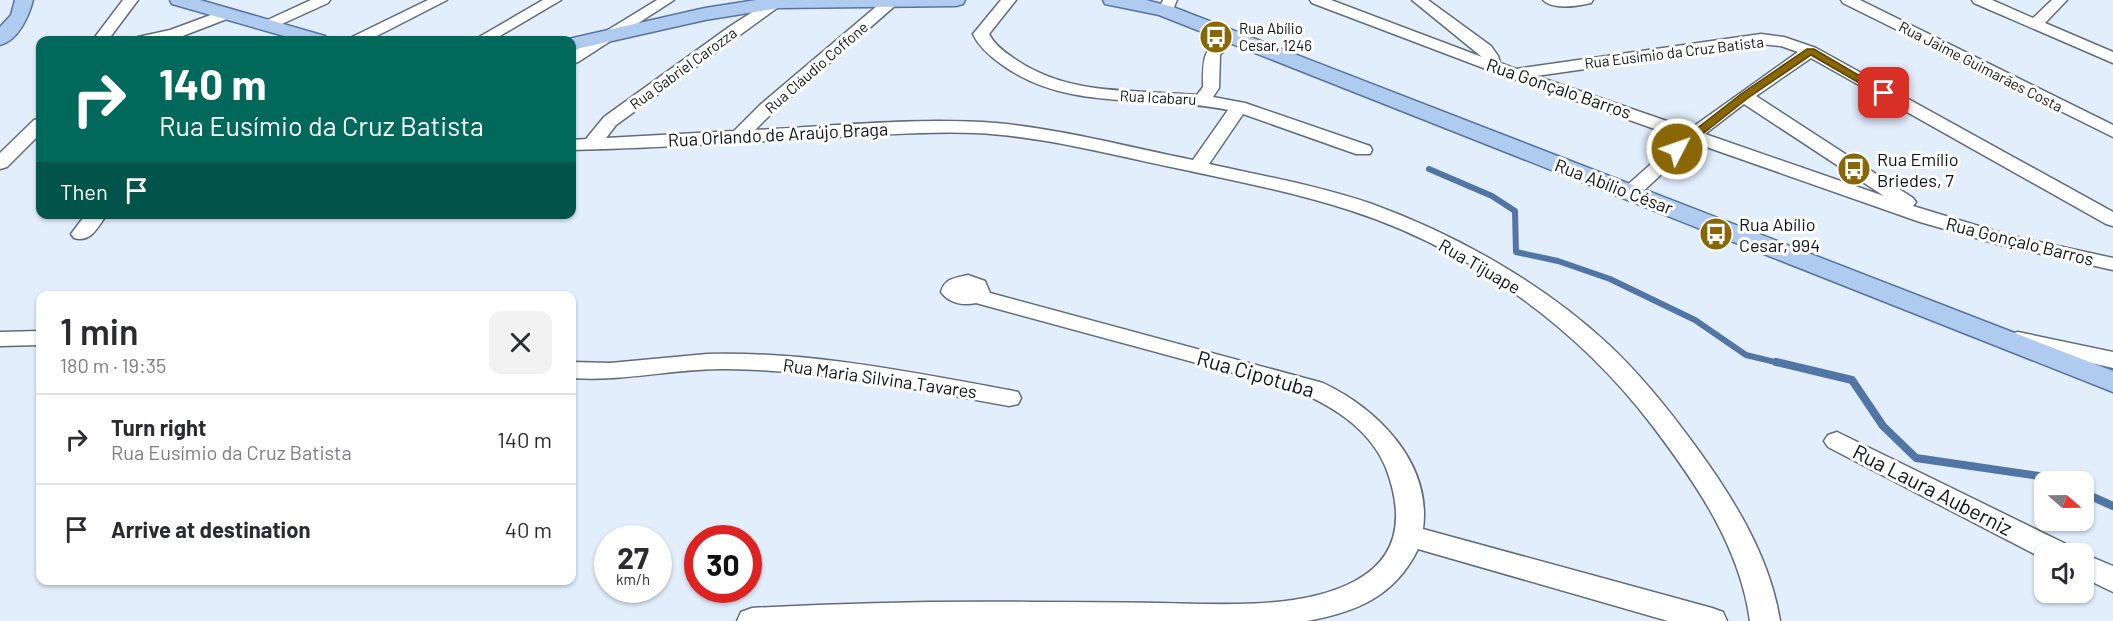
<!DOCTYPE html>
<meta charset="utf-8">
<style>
:root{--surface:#fff;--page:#f2f2f3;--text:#2b2b33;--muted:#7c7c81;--line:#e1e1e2}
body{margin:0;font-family:Barlow,sans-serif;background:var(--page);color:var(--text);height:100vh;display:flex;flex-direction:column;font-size:22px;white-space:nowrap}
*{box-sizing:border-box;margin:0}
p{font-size:20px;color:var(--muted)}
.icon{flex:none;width:33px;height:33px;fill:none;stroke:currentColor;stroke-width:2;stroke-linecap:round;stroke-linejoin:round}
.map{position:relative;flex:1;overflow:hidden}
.drawer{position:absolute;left:36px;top:291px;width:540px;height:294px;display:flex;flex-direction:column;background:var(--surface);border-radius:12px;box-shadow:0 2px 4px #0004}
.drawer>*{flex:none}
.guide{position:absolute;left:36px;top:36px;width:540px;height:183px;border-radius:12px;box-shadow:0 2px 4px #0004;background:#00695c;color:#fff;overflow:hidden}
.needle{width:39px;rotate:110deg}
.fabs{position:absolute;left:2034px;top:471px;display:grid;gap:12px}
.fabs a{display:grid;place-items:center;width:60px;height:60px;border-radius:12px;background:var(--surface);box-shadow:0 2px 4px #0004;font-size:30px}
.speed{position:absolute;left:594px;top:525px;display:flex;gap:12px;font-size:30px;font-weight:700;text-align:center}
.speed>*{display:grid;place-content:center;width:78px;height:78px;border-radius:50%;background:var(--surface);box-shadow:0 2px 4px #0004;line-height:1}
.speed small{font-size:15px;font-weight:400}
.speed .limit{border:9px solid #d22;background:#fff;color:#111}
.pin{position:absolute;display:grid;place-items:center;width:51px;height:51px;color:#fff;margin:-26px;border-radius:12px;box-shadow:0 3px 9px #0006}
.me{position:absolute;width:66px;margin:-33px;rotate:49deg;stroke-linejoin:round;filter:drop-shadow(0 0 4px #0008)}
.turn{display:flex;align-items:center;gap:21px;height:126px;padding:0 24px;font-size:27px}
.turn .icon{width:78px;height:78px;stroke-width:2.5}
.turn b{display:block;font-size:42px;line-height:51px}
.then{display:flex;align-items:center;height:57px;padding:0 24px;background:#0003;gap:12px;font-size:22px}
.round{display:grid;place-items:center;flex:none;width:63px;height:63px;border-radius:12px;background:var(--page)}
.head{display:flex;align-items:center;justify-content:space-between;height:102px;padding:0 24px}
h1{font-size:36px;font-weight:600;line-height:45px}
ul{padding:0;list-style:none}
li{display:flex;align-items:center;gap:18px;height:90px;padding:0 24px;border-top:2px solid var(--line)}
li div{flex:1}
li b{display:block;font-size:22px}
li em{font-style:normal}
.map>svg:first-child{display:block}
</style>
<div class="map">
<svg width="2113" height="621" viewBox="0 0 2113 621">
<rect width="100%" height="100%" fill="#e3eefd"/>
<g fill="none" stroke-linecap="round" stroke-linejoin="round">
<polyline stroke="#5175a5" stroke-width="6" points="1429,169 1492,196 1515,211 1516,252 1558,261 1610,279 1695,320 1746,355 1783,364"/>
<g stroke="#5175a5" stroke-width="8">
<polyline points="1776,362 1852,380 1883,426 1916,458 2046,477 2057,482"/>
<polyline points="2084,493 2113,506"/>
</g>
<defs>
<g id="minor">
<polygon points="123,0 138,0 111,36 114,40 98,40 95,37"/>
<polygon points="311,0 330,0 328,3 273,28 268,30 260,25 263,22"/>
<polygon points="428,0 447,0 369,40 350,40 352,37"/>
<polygon points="543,0 561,0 493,40 474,40"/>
<polygon points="657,0 674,0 578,62 572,64 572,52"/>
<path d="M 771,0 L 788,0 L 616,125 L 606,138 L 734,131 L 760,105 L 884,0 L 899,0 L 897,4 L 772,113 L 755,130 C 835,126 917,117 996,123 C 1063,129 1128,147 1193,160 L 1228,110 C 1152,94 1067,113 1001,64 C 990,56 979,47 973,34 L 1001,0 L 1016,0 L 989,34 C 994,44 1003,51 1012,57 C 1068,97 1131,89 1197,95 L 1203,87 C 1203,60 1202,53 1222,33 L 1234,33 L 1236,36 L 1220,55 L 1219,88 L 1213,97 L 1245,103 L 1370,146 L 1372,150 L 1370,154 L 1356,154 L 1243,114 L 1209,164 C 1263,176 1320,186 1372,204 C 1457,235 1542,283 1608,344 C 1641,375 1670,411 1696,447 C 1734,499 1770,557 1780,621 L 1750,621 C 1740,547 1696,483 1651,424 C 1576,326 1468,248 1349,210 C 1290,191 1227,179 1166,166 C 1103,153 1040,136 975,133 C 928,131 882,135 836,137 C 748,142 660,148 572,150 L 572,140 L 586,139 L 604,117 L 729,27 Z"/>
<polygon points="1163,0 1177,0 1171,14 1166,16 1158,11"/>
<path d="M 1310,0 L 1331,0 L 1482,57 L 1412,0 L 1428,0 L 1491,46 L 1498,56 L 1500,63 L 1516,69 L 1761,34 L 1784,37 L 1816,48 L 2113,212 L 2113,226 L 2106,224 L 1811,58 L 1756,96 L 1913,198 L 1916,202 L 1913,206 L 2008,235 L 2113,258 L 2113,270 L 1997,244 L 1920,222 L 1695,143 L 1638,196 L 1624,196 L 1621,192 L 1624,188 L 1680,138 L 1486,69 L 1312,3 ZM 1761,44 L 1781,46 L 1798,52 L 1690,129 L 1536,76 ZM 1744,104 L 1884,196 L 1705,134 Z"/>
<path d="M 1543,0 L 1593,0 L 1591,3 C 1578,6 1553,10 1543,0 Z"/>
<polygon points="1841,0 1860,0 2113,125 2113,137 1843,3"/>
<polygon points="1972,0 1992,0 2033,18 2052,0 2067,0 2045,23 2113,52 2113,63 1974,3"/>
<polygon points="227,9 235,14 232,17 180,37 177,40 136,40 138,37 170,30"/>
<polygon points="40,119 40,134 7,167 0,169 0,153 34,120"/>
<path d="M 86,214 L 107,214 C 98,227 91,243 74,238 L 71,234 Z"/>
<path d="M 968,275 L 985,281 L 990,293 L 1323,383 C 1378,409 1432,463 1423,529 L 1712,608 L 1723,612 L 1727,621 L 1668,621 L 1418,549 C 1395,596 1357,612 1307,621 L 737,621 L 741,612 L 752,608 C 845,603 939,601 1032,602 C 1075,602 1117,602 1159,603 C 1218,604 1302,610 1355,581 C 1402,556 1403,513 1386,468 C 1370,428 1330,404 1292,389 L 976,303 C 963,306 949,303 941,292 C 945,278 955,278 968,275 Z"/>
<polygon points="40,331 40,345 0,346 0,332"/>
<polygon points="2018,332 2113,352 2113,368 2010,344 2006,339 2010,334"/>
<path d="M 707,354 C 808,351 910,372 1009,390 L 1018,392 L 1021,398 L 1018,404 L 1009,406 C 916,389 822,370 727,369 C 675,368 624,382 572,378 L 572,362 L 610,363 Z"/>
<polygon points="1837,432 2070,546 2074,554 2044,554 2044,559 1828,447 1824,441 1828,435"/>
<polygon points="2084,554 2113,566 2113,592 2084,578"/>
</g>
<g id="major">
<path d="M 15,0 L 33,0 C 29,16 18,41 0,45 L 0,27 L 11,15 Z"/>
<polygon points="170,0 200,0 325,36 328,40 298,40 172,4"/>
<polygon points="756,0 965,0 963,4 956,6 779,8 705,20 572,50 572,40 564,40 705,8"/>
<polygon points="1103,0 1146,0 1173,7 2113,371 2113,392 1159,15 1105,4"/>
</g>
</defs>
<use href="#minor" stroke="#626c79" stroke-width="3"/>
<use href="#major" stroke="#56749e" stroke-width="3"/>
<use href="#minor" fill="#fff" fill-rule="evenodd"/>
<use href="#major" fill="#b0cbf0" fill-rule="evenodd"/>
</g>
<polygon fill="#8a6705" stroke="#5a4303" stroke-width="1.5" points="1807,49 1814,49 1889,93 1880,95 1811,55 1748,98 1681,151 1673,151 1673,147 1741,94"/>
<defs>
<symbol id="bus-disc" viewBox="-11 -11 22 22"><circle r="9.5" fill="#8a6705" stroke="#fff"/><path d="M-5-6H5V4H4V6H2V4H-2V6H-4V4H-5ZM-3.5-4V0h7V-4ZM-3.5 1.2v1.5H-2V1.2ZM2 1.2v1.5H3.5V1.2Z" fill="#fff"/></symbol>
</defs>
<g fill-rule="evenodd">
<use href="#bus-disc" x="1197" y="18" width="38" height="38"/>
<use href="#bus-disc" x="1835" y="150" width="38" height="38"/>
<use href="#bus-disc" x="1697" y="215" width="38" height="38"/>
</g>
<g text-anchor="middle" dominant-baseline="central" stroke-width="6" stroke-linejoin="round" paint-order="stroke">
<g font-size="15" fill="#0e1217" stroke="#fff" text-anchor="start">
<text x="1239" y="28">Rua Abílio<tspan x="1239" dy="17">Cesar, 1246</tspan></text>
</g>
<g font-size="15" fill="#0e1217" stroke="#fff">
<text transform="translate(1674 52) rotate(-7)">Rua Eusímio da Cruz Batista</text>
<text transform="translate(1981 66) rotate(27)">Rua Jaime Guimarães Costa</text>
<text transform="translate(816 67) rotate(-41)">Rua Cláudio Coffone</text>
<text transform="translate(683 68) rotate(-36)">Rua Gabriel Carozza</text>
<text transform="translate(1158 97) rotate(3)">Rua Icabaru</text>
</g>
<g font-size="18" fill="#0e1217" stroke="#fff">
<text transform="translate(1559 88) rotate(19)">Rua Gonçalo Barros</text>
<text transform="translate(778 134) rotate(-3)">Rua Orlando de Araújo Braga</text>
<text transform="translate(1614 186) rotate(21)">Rua Abílio César</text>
<text transform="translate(2020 241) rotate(14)">Rua Gonçalo Barros</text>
<text transform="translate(1480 266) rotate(30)">Rua Tijuape</text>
<text transform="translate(880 378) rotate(8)">Rua Maria Silvina Tavares</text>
</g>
<g font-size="18" fill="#0e1217" stroke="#fff" text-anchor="start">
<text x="1877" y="159">Rua Emílio<tspan x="1877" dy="21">Briedes, 7</tspan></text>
<text x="1739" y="224">Rua Abílio<tspan x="1739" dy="21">Cesar, 994</tspan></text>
</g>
<g font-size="21" fill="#0e1217" stroke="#fff">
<text transform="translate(1256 373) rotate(16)">Rua Cipotuba</text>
<text transform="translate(1933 489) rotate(27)">Rua Laura Auberniz</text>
</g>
</g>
</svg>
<div class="fabs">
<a><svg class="needle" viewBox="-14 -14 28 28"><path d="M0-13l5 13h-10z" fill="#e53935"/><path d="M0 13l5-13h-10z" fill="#7c7c81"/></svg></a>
<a><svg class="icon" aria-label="sound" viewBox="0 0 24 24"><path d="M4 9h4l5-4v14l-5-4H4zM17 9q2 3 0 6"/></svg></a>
</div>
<div class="speed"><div>27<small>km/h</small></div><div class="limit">30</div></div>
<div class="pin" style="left:1884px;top:93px;background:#d93025"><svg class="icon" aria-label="arrive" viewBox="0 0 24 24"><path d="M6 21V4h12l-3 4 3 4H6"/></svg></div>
<svg class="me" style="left:1677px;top:149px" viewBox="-20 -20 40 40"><circle r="17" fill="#8a6705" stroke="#fff" stroke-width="3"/><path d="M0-11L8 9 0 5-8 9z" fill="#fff"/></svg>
<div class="guide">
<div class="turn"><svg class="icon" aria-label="right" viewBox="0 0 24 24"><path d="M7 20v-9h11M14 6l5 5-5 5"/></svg><div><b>140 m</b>Rua Eusímio da Cruz Batista</div></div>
<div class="then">Then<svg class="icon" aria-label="arrive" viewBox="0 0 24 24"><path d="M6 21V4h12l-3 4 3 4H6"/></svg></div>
</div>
<section class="drawer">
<div class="head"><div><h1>1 min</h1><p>180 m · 19:35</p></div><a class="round"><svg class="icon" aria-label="close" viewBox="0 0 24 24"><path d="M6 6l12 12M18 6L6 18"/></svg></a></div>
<ul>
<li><svg class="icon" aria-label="right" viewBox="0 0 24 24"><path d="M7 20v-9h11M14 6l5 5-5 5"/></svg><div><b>Turn right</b><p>Rua Eusímio da Cruz Batista</p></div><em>140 m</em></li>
<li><svg class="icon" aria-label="arrive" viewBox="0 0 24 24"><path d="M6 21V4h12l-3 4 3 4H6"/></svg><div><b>Arrive at destination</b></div><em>40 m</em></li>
</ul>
</section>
</div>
